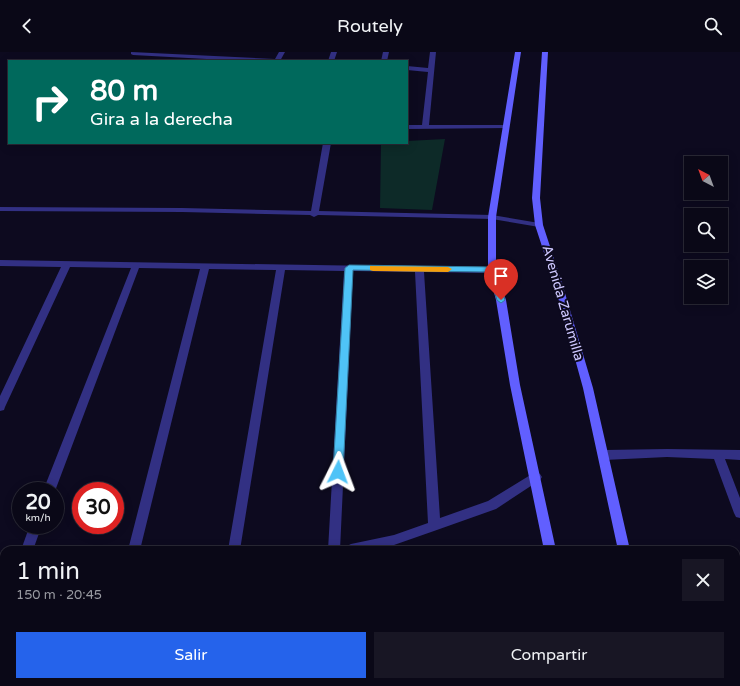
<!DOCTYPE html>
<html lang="es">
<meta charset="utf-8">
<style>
:root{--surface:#0a0817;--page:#181624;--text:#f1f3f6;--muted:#999aa1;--line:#2a2936;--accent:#2563eb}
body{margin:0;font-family:"Varela Round",sans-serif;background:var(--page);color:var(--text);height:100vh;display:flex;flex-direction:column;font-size:15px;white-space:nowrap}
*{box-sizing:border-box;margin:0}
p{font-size:13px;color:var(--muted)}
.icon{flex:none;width:22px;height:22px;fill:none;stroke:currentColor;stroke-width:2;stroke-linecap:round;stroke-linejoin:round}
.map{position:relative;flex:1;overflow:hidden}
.sheet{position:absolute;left:0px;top:494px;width:740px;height:140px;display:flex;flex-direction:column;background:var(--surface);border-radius:12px 12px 0 0;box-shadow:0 2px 10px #0003,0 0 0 1px var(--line)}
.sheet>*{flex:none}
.banner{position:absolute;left:8px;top:8px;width:400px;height:84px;border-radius:0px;box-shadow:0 2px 10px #0003,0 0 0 1px var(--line);background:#00695c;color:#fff;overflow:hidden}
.needle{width:26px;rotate:319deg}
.tools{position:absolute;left:684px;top:104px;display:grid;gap:8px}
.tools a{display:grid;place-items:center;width:44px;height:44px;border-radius:0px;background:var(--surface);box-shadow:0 2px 10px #0003,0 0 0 1px var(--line);font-size:20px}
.speed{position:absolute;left:12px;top:430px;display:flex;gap:8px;font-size:20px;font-weight:700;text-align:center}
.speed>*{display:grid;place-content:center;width:52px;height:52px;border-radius:50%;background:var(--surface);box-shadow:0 2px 10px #0003,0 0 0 1px var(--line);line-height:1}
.speed small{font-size:10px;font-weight:400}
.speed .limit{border:6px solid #d22;background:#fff;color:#111}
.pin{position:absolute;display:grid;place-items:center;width:34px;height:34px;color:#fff;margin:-41px -17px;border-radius:50% 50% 50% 0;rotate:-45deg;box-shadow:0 0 4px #0007}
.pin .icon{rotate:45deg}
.me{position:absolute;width:44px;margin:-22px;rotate:3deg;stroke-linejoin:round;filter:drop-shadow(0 0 3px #0008)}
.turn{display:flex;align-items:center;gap:14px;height:84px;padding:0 16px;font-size:18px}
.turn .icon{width:52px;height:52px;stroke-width:2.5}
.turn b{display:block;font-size:28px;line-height:34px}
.round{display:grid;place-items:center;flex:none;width:42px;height:42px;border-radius:0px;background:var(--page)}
.head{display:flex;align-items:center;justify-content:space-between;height:68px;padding:0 16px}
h1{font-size:24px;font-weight:600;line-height:30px}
.action{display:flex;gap:8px;margin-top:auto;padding:8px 16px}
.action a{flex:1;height:46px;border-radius:0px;background:var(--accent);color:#fff;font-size:16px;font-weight:600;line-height:46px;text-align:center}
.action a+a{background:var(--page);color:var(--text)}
header{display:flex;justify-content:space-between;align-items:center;height:52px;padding:0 16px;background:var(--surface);font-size:18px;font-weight:600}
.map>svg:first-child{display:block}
</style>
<header><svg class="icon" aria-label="back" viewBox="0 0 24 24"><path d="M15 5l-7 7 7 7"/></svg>Routely<svg class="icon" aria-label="search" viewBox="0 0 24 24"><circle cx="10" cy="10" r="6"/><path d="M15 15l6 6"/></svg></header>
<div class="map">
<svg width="740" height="634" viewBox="0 0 740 634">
<rect width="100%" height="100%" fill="#0d0a1f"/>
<polygon fill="#0d2a28" points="445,87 432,158 380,156 381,91 407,91 407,89"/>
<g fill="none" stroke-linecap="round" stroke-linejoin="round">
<g fill="#323083" fill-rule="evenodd">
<polygon points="131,0 275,7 279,0 285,0 280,9 243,9 133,3 131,2"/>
<polygon points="331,0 337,0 334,9 328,9"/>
<polygon points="383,0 389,0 387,9 381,9"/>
<polygon points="430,0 436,0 429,73 506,73 509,75 508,76 407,77 407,73 422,73 428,20 407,18 407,14 428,16"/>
<polygon points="323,91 331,91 319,159 492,163 539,171 543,173 539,175 492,167 318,163 314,165 310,163 182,160 0,159 0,155 182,156 311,159"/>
<polygon points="0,208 495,216 496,218 492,221 424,220 440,466 488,449 532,422 536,420 540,422 542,425 540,428 496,457 434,479 394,493 375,498 345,498 347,494 351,492 394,483 428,471 415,220 353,219 340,498 328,498 344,219 285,218 240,498 228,498 276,218 209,217 140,498 128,498 200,217 139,216 55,439 43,439 131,216 70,215 5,355 4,358 0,359 0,344 61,215 0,214"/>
<polygon points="667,397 740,398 740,408 725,407 740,446 740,466 736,465 734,461 714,407 667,405 604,408 600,406 598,403 600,400 604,398"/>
<polygon points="30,473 42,473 33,498 21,498"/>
<rect x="0" y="524" width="4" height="12"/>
<polygon points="200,630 214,630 213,634 199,634"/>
<rect x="382" y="630" width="14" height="4"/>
</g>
<g fill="#615fff" fill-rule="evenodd">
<polygon points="515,0 521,0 496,165 496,218 506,248 520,333 556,498 544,498 510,333 496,248 488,218 488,165"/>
<polygon points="542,0 548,0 540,146 543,173 562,231 593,336 630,498 618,498 583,336 554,231 535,173 532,146"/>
<polygon points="565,630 579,630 580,634 566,634"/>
<polygon points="646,630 660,630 661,634 647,634"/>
</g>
</g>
<polygon fill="#4fc3f7" stroke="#337fa1" points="349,213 492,215 495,218 505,248 501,251 497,248 488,220 353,218 343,420 342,423 338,424 334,423 333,420 345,216"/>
<polygon fill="#f59e0b" points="370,214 448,215 452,217 448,220 373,219 370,218"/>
<g text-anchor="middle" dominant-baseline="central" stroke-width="4" stroke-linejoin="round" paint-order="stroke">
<g font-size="14" fill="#cec8ff" stroke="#0d0a1f">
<text transform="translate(563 251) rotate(74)">Avenida Zarumilla</text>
</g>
</g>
</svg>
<div class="tools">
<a><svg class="needle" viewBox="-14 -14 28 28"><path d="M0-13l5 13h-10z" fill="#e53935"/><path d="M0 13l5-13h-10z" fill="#999aa1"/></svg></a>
<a><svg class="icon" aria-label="search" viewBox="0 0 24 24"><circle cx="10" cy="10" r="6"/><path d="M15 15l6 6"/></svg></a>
<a><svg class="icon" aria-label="layers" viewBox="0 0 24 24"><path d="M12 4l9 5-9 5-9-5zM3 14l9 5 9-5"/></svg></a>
</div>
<div class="speed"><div>20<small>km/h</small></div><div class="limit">30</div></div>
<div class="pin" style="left:501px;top:248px;background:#d93025"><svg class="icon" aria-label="arrive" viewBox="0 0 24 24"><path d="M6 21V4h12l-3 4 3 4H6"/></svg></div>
<svg class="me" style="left:338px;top:420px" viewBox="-20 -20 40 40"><path d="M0-17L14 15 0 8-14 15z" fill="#4fc3f7" stroke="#fff" stroke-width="4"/></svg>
<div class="banner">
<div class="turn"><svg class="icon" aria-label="right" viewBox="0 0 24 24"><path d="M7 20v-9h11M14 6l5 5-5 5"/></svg><div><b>80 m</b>Gira a la derecha</div></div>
</div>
<section class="sheet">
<div class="head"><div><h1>1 min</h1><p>150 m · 20:45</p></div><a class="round"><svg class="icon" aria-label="close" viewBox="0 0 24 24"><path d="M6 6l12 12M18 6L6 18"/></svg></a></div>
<div class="action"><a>Salir</a><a>Compartir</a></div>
</section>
</div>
